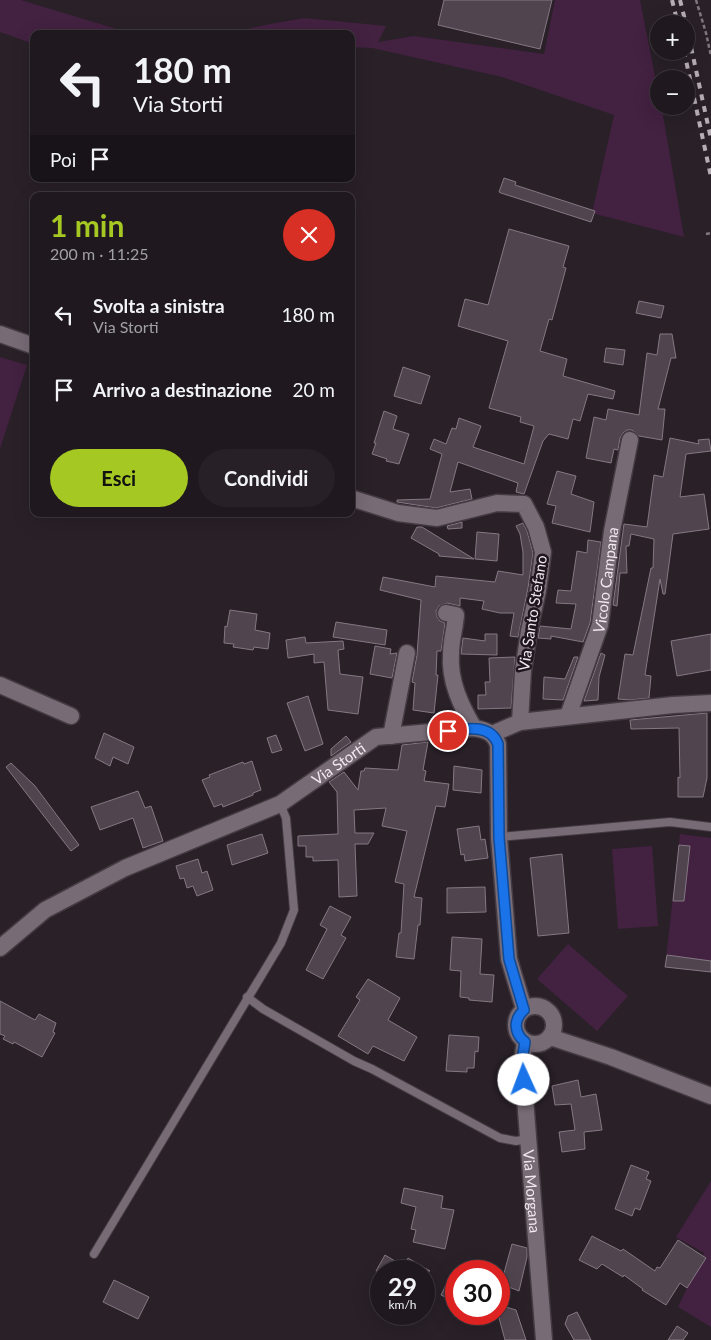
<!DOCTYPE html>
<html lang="it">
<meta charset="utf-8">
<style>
:root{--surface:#1f181e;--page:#272127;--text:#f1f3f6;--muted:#a1a0a4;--line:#3c373c;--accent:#a5c822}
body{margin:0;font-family:Lato,sans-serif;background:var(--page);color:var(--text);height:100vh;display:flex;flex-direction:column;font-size:19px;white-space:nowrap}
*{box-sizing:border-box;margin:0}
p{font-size:16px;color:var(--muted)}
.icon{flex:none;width:28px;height:28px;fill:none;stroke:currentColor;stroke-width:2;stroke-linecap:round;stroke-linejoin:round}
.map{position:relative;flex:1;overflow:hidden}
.side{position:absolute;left:30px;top:192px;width:325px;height:325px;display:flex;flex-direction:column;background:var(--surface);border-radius:10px;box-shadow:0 5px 20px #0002,0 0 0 1px var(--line)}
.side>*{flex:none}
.hud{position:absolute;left:30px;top:30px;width:325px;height:152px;border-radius:10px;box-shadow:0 5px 20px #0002,0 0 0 1px var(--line);background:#1f181e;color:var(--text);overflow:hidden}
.controls{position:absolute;left:650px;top:15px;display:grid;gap:10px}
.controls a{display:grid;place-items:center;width:45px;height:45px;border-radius:50%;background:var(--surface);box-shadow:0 5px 20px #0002,0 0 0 1px var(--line);font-size:25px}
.speed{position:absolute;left:370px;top:1260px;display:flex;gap:10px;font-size:25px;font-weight:700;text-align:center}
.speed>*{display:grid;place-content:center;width:65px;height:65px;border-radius:50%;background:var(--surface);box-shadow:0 5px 20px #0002,0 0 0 1px var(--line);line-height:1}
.speed small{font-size:12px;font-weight:400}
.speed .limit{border:8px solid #d22;background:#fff;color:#111}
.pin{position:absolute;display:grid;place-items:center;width:42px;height:42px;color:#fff;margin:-21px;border:2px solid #fff;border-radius:50%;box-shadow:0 1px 5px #0007}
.me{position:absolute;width:55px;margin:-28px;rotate:358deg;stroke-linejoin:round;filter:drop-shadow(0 0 4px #0008)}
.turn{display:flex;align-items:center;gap:18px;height:105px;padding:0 20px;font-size:22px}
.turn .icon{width:65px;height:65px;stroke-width:2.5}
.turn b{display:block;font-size:35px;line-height:42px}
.then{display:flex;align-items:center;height:48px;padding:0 20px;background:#0003;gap:10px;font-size:19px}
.round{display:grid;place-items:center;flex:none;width:52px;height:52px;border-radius:26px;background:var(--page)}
.headline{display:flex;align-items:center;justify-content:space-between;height:85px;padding:0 20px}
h1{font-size:30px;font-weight:700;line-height:38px;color:var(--accent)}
.action{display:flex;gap:10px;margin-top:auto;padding:10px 20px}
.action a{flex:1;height:58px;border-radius:30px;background:var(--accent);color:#111;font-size:20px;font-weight:700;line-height:58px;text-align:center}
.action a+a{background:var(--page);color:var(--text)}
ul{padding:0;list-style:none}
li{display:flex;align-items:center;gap:15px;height:75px;padding:0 20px}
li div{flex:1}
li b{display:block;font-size:19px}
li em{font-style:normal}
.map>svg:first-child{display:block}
</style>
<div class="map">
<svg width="711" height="1340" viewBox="0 0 711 1340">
<rect width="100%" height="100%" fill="#292028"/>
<g fill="#432141">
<polygon points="0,0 21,0 133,34 34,34 34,44 0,32"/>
<polygon points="555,0 640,0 659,97 659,106 661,106 664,121 684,237 592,213 614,115 502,77 372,48 351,47 351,34 223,34 270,24 305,18 386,26 378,42 414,36 544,54"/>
<polygon points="0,357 27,365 0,449"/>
<polygon points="680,834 711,838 711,972 665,967"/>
<polygon points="652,846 658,926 618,929 612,849"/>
<polygon points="568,944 628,996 597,1031 537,979"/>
<polygon points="711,1181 711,1327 678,1307 704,1253 676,1237"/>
</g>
<g fill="#50454f" stroke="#847883">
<polygon points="444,0 552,0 540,49 438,25"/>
<polygon points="504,178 516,182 515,185 595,211 591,222 501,193 499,192"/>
<polygon points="509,229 569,246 563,267 566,268 552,320 549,319 540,351 567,359 563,376 615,391 613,399 588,394 580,421 573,419 568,439 549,434 543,441 524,494 516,492 518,483 458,462 450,492 470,489 472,499 436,508 397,502 397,500 430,499 442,454 430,449 434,439 446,444 452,428 456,429 459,418 481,426 473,447 524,464 534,426 520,422 521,417 489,408 508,341 458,326 465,299 488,305"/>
<polygon points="639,301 664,306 661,318 636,313"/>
<polygon points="660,334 672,334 676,358 671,358 658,409 665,409 662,440 639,436 632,430 627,430 623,433 620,438 618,450 614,449 611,463 586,458 594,417 606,420 608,409 639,415 647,353 657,355"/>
<polygon points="606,348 625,350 623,365 604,362"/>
<polygon points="403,367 430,376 421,404 394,396"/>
<polygon points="384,411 397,416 393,429 409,434 399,464 386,461 387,459 372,454 376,443 374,443"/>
<polygon points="670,438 699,444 698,440 709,439 711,451 686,454 680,497 704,494 709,529 673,534 665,594 663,594 660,579 645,675 651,676 649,698 630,700 618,699 625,654 633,655 651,568 653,568 654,539 631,534 629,546 626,546 627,573 620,573 617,606 613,605 624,524 647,527 654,475 663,477"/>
<polygon points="557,471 576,476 571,494 594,502 590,532 552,523 556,506 547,504"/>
<polygon points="462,522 462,528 448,529 447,526"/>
<polygon points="523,523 527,531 533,553 528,588 518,637 510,636 514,613 500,613 482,609 484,601 460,598 460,606 447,603 439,606 436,611 437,617 440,621 445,623 441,651 437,651 436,675 438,675 434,713 413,710 415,683 412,682 417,655 421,600 380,590 383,577 435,587 436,576 495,582 498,571 523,575 523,552 520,534 516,526"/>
<polygon points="417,527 422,527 474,559 439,556 439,554 411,538"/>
<polygon points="477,532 499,534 497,561 475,559"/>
<polygon points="588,540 601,542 590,623 583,642 551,636 551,639 538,638 540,626 571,629 576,604 556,603 558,590 571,591 577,551 587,553"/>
<polygon points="230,610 257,614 255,630 270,633 268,649 254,647 253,650 233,647 234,644 224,643 225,626 227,627"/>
<polygon points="336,622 387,630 385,645 333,637"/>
<polygon points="485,634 497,634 497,655 461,654 463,638 485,641"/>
<polygon points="711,634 711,670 677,676 671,641"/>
<polygon points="305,637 306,643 343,641 344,649 338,650 340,674 363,677 358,714 328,710 324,662 314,663 314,654 288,658 286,640"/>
<polygon points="375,646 391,649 390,654 397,653 392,678 370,674"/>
<polygon points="601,653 605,655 599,677 598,700 584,701"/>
<polygon points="515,657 511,708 478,709 478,695 486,695 485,682 490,682 489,658"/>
<polygon points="574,657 578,657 563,700 543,699 544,677 565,679"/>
<polygon points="308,696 323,744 305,751 287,703"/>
<polygon points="707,713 707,778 703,797 678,797 678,777 680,778 679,728 631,729 630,720"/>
<polygon points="104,733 134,747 128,764 113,757 110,766 95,758"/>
<polygon points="276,735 282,750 272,753 267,738"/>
<polygon points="346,736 351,742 331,756 331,749"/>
<polygon points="428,742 423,770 426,771 424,781 449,784 445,807 436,806 414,897 422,898 420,925 418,925 414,959 396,957 399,933 401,933 404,884 395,882 407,831 382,826 386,808 354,810 355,833 374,833 368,844 355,844 357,896 339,897 338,860 313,861 313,857 306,857 306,846 298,846 298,836 338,834 337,792 329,782 344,772 358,790 361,771 364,771 365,768 398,770 402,745"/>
<polygon points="252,761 261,790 253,793 253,795 223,807 222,804 214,807 202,780 210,777 209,775 243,762 244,764"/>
<polygon points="11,763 35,786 79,845 71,851 6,767"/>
<polygon points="454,766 482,770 481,793 453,790"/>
<polygon points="138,791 145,808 151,806 163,841 143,848 133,818 100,830 91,807"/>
<polygon points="479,826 481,840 485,839 488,858 465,861 464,854 461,855 457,829"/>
<polygon points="262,834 268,853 232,865 227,845"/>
<polygon points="679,845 690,846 684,901 673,901"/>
<polygon points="562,854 569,933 538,936 530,858"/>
<polygon points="198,859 202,873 207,871 213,890 197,896 193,886 187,888 184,878 180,879 176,866"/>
<polygon points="485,887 486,912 447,913 447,888"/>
<polygon points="330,906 351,917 341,935 346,938 323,979 306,970 327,929 320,925"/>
<polygon points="452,937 482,939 480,974 494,975 492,1002 469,1000 469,998 460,997 461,971 450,970"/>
<polygon points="667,955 711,961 711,972 665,967"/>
<polygon points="368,979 400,998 388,1020 417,1037 404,1061 373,1046 368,1054 338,1036 360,1000 356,997"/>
<polygon points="0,1001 35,1020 39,1014 56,1023 53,1032 55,1033 42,1057 14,1042 13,1044 3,1039 5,1036 0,1034"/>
<polygon points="449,1035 479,1037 478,1052 475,1051 474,1068 467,1068 467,1072 446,1071"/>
<polygon points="578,1080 581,1097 596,1094 602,1130 584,1132 585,1149 562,1152 559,1132 575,1130 571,1104 555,1105 552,1086"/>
<polygon points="631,1165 649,1172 646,1179 651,1181 640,1210 635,1208 632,1216 615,1209"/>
<polygon points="404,1188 443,1196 441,1208 454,1210 445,1249 413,1242 416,1230 411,1229 416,1207 401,1203"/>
<polygon points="592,1236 621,1251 623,1249 655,1271 657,1267 660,1268 678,1240 706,1258 687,1288 680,1283 666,1305 642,1290 643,1289 624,1275 623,1277 602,1264 597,1269 579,1260"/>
<polygon points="512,1244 527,1248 527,1257 519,1291 501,1284"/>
<polygon points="385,1255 403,1266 408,1258 430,1271 376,1271"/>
<polygon points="114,1280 149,1297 138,1319 103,1302"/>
<polygon points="448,1281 456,1285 456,1302 441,1295"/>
<polygon points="499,1305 516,1310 526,1340 505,1340 499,1318"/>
<polygon points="577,1312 591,1340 574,1340 565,1324 568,1316"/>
<polygon points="677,1326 688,1333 683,1340 668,1340"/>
</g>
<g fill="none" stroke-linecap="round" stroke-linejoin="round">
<defs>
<g id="service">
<polyline points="499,837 670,822 711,827"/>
<polyline points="247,997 263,1009 354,1061 372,1069 500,1138 516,1141 528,1139"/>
<polyline points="94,1254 281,943 294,910 286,818 280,804"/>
</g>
<g id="minor">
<polyline points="0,334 34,346"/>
<polyline points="351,498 398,513 437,518 497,503 524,504 536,527 543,552 538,590 529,631 523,671 520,722"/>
<path d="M 446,613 L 456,615 C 455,628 451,641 451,654 C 449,681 461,706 474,728"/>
<polyline points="0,685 71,716"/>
<path id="s1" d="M 568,716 L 600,625 L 612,531 L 630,440"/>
<polyline points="492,734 520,722 673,705 711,703"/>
<polyline points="391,736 407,653"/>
<path id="s2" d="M 0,948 L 45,910 L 125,868 L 280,804 L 376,737 L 474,728 C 486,730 494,733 498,744 L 499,837 L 509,959 L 524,1009"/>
<circle cx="535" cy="1025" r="19"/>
<polyline points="550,1037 611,1057 711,1096"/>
<path id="s3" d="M 525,1042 L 522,1060 L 544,1340"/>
</g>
</defs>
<use href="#service" stroke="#433a42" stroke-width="10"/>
<use href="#minor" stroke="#433a42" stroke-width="19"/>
<g stroke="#80787f" stroke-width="2.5" stroke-dasharray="4 2.5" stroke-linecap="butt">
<polyline points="696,0 706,33 711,56"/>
<polyline points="706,234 711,233"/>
</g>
<use href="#service" stroke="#776b75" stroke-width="8"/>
<use href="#minor" stroke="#776b75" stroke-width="16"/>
<g stroke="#b6aeb5" stroke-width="4" stroke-dasharray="6 6" stroke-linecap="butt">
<polyline points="672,0 678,24"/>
<polyline points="680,0 686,24"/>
<polyline points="686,24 711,139"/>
<polyline points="684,51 711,177"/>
</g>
</g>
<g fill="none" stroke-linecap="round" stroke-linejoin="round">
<defs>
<path id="route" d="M 448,731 C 465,729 490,723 498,744 L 499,837 L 509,959 L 524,1010 C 513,1020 514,1033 525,1042 L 522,1060 L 524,1080"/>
</defs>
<use href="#route" stroke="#114b97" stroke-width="12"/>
<use href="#route" stroke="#1a73e8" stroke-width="9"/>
</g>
<g text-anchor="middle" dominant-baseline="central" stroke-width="5" stroke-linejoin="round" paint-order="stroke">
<g font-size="15" fill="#f0e9f0" stroke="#20161f">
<text stroke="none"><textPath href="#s1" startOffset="142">Vicolo Campana</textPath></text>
<text transform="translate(532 613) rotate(-81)">Via Santo Stefano</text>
<text stroke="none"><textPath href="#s2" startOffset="388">Via Storti</textPath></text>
<text stroke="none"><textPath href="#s3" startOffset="150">Via Morgana</textPath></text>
</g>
</g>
</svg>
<div class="controls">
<a>+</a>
<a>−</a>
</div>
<div class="speed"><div>29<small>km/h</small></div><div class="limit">30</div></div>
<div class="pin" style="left:448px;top:731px;background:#d93025"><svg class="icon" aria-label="arrive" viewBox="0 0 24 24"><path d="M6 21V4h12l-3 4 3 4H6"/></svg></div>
<svg class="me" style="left:524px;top:1080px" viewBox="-20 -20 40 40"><circle r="19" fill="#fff"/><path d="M0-13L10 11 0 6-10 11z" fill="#1a73e8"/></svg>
<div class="hud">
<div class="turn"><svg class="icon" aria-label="left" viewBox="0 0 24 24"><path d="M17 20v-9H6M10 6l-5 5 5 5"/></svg><div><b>180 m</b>Via Storti</div></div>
<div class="then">Poi<svg class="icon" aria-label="arrive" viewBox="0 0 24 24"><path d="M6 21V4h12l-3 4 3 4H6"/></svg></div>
</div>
<section class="side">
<div class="headline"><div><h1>1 min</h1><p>200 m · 11:25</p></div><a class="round" style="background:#d93025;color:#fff"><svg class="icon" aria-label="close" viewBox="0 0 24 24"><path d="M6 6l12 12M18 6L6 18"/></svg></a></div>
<ul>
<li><svg class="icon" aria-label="left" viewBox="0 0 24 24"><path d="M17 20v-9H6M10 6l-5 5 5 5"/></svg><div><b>Svolta a sinistra</b><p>Via Storti</p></div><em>180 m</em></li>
<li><svg class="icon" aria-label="arrive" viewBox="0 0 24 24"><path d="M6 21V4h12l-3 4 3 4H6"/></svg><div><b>Arrivo a destinazione</b></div><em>20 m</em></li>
</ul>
<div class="action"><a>Esci</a><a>Condividi</a></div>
</section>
</div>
